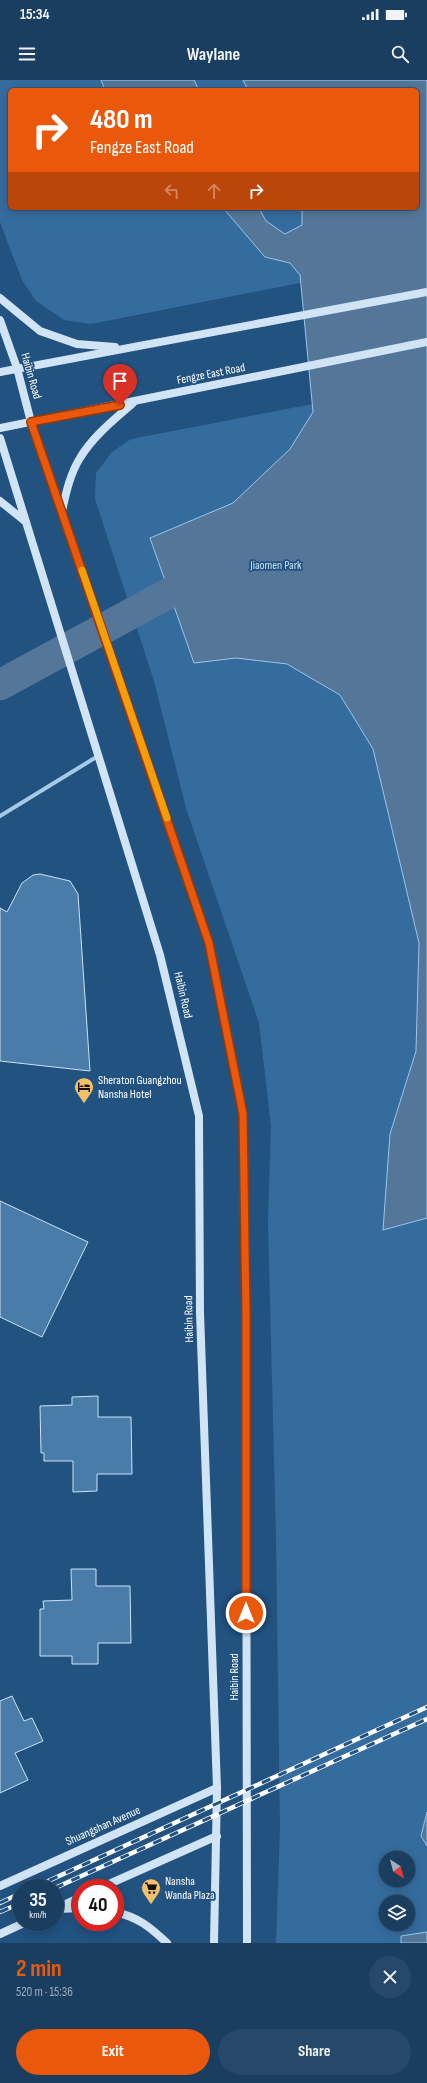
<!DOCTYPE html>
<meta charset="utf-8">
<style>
:root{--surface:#193e60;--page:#264969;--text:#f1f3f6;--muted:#9faebd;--line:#375775;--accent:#ea580c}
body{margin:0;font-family:"Sofia Sans Condensed",sans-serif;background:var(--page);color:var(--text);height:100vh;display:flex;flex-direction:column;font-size:15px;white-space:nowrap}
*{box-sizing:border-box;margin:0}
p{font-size:13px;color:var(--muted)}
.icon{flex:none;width:22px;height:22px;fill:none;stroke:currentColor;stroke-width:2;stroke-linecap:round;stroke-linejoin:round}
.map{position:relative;height:1863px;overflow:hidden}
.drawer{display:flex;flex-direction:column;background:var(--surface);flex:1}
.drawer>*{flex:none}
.top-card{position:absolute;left:8px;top:8px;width:411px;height:122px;border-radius:6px;box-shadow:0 2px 10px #0003,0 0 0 1px var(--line);background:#ea580c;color:#fff;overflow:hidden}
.needle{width:26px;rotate:144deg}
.controls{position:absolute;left:379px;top:1771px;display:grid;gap:8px}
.controls a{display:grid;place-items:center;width:36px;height:36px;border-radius:50%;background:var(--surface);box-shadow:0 2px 10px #0003,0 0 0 1px var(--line);font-size:20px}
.speed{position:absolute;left:12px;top:1799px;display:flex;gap:8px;font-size:20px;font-weight:700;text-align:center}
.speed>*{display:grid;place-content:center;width:52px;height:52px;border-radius:50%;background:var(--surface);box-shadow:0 2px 10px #0003,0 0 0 1px var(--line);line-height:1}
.speed small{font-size:10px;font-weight:400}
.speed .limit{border:6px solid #d22;background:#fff;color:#111}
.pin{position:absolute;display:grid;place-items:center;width:34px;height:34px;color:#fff;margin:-41px -17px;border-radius:50% 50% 50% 0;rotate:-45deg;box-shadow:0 0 4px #0007}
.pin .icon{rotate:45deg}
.me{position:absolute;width:44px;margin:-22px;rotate:0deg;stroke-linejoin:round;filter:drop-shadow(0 0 3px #0008)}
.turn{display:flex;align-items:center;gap:14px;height:84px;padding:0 16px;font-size:18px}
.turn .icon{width:52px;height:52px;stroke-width:2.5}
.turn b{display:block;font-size:28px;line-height:34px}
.lanes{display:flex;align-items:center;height:38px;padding:0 16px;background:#0003;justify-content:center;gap:20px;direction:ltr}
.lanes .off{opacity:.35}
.round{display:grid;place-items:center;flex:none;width:42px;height:42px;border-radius:21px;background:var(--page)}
.summary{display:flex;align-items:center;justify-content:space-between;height:68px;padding:0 16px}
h1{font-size:24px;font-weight:700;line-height:30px;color:var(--accent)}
.primary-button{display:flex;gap:8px;margin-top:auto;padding:8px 16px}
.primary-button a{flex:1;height:46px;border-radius:24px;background:var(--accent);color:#fff;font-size:16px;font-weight:700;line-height:46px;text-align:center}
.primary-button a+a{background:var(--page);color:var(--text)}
.status{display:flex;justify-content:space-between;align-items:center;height:28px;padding:0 20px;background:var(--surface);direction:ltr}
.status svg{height:11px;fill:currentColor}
header{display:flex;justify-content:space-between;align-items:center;height:52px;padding:0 16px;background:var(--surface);font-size:18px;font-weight:700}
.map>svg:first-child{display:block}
</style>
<div class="status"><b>15:34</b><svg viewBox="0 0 49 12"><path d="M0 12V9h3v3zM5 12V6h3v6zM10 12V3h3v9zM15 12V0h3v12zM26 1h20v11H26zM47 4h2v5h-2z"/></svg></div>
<header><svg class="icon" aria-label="menu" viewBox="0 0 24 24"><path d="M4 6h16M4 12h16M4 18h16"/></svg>Waylane<svg class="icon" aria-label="search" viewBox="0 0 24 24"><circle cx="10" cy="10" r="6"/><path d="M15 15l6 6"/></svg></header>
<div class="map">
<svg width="427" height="1863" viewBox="0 0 427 1863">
<rect width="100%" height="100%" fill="#215280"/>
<g fill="#356c9e" fill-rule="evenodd">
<path d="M 0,0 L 427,0 L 427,178 L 91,244 L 64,240 L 36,221 L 22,200 L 0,142 ZM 10,10 L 417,10 L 417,128 L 10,128 Z"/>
<path d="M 427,302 L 427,1863 L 276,1863 L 280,1747 L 276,1458 L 268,1142 L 271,1046 L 259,943 L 186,728 L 154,601 L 95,419 L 96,393 L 112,372 L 131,359 ZM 386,1778 L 408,1778 L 408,1800 L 386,1800 ZM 386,1822 L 408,1822 L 408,1844 L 386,1844 Z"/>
</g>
<g fill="#547799" stroke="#9bc5e9">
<polygon points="101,0 194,0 199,10 105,10"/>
<polygon points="243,0 427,0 427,1138 383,1150 390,1054 416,971 419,863 373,669 340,615 287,584 236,578 194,583 150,458 233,423 290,369 313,332 300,195 290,183 265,177 223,128 259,128 266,141 285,154 302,145 302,128 417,128 417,10 248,10"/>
<polygon points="427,1732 427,1766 421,1756"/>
<polygon points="427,1852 427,1863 401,1863 401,1856"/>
</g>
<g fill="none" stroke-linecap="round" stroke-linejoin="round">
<polyline stroke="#547799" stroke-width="31" points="0,605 169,513"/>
</g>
<g fill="#4a7ca9" stroke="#cbe2f6">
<polygon points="40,794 70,801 78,814 90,991 0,981 0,828 7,832 22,803 33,795"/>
<polygon points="0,1121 88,1162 42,1257 0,1237"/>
<polygon points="98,1316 98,1337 131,1337 132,1394 97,1394 97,1411 73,1412 73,1381 44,1381 44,1373 41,1373 40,1326 72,1325 72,1317"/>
<polygon points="71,1489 96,1489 96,1506 130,1506 131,1563 98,1563 98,1584 72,1584 72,1576 40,1576 40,1529 44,1529 43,1521 72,1520"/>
<polygon points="12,1616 24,1641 32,1638 43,1661 15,1673 28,1700 0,1713 0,1621"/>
</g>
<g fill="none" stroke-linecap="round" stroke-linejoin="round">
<polyline stroke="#a7c9e7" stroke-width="4" points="0,736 98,676"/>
<g stroke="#d1e4f6" stroke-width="8">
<polyline points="0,218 40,251 77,264 115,267"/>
<polyline points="0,240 17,288 31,342 209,863 243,1034 246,1234 247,1863"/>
<polyline points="0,292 427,212"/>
<polyline points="0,348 427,262"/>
<polyline points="0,358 160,875 199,1036 200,1233 217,1708 214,1863"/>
<polyline points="0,421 26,442"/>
<path d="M 62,431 C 66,413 70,394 80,378 C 93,356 114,340 133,323"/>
<polyline points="0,1806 217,1708"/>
<polyline points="100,1808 217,1756"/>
<polyline points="55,1829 81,1817"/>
<polyline points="58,1829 81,1828"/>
<path d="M 115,1832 C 138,1837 150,1847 167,1863"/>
<polyline points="0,1854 26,1842"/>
</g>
<defs>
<g id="rail">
<polyline points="33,1808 427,1627"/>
<polyline points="55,1808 427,1639"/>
<polyline points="0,1823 21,1813"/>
<polyline points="0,1832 21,1823"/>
</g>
</defs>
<use href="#rail" stroke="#fff" stroke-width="4.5"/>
<use href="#rail" stroke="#215280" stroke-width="3" stroke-dasharray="9" stroke-linecap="butt"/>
</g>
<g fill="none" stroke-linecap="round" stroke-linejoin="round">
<defs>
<polyline id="route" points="120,325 31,342 209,863 243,1034 246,1234 246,1533"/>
</defs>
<use href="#route" stroke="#983908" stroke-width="10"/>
<use href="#route" stroke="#ea580c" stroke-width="7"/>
<polyline stroke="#f59e0b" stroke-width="7" points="82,490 167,738"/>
</g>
<defs>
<symbol id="hotel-pin" viewBox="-11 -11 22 30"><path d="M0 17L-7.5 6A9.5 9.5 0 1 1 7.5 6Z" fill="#f4c168" stroke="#215280"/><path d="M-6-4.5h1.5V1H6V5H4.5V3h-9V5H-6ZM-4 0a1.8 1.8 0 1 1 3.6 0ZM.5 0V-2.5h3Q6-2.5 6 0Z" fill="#111"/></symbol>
<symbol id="supermarket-pin" viewBox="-11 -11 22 30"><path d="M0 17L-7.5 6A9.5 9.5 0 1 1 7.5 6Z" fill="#f4c168" stroke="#215280"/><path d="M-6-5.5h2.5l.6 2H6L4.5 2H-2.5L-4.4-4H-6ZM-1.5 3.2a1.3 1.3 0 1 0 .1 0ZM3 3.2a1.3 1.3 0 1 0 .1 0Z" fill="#111"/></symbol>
</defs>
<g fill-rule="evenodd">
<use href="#hotel-pin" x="73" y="996" width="22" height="30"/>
<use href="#supermarket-pin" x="140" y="1797" width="22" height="30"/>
</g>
<g text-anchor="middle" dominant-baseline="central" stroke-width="3.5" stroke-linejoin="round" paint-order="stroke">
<g font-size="12" fill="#fff" stroke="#215280">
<text transform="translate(211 294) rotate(-11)">Fengze East Road</text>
<text transform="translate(31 296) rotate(74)">Haibin Road</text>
<text transform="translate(183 915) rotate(77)">Haibin Road</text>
<text transform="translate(189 1239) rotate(-91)">Haibin Road</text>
<text transform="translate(234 1597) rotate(-90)">Haibin Road</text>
<text transform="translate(103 1746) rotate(-24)">Shuangshan Avenue</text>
</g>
<g font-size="12" fill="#cbe2f6" stroke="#215280">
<text x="276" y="485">Jiaomen Park</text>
</g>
<g font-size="12" fill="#fff" stroke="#215280" text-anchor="start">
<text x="98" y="1000">Sheraton Guangzhou<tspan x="98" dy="14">Nansha Hotel</tspan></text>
<text x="165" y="1801">Nansha<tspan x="165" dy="14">Wanda Plaza</tspan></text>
</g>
</g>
</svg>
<div class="controls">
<a><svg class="needle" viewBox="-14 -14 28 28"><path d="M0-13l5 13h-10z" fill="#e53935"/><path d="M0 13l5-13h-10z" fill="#9faebd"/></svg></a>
<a><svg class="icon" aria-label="layers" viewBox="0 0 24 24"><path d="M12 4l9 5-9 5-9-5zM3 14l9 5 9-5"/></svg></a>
</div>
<div class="speed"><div>35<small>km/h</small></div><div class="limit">40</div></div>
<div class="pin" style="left:120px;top:325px;background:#d93025"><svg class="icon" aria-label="arrive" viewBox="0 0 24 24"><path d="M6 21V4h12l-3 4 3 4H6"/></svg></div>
<svg class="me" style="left:246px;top:1533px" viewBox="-20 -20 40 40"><circle r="17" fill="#ea580c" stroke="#fff" stroke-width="3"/><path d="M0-11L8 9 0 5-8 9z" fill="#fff"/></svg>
<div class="top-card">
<div class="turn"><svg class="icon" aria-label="right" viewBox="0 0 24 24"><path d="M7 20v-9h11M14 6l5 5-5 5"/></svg><div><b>480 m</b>Fengze East Road</div></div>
<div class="lanes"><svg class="icon off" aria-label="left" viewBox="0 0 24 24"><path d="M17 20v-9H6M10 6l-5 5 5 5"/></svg><svg class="icon off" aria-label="ahead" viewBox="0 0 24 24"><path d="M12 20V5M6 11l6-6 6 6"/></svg><svg class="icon" aria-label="right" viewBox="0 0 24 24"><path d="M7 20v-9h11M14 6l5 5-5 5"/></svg></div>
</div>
</div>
<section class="drawer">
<div class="summary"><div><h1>2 min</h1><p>520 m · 15:36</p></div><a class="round"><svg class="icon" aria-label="close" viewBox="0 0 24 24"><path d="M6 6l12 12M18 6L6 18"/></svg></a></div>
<div class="primary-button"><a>Exit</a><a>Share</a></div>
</section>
